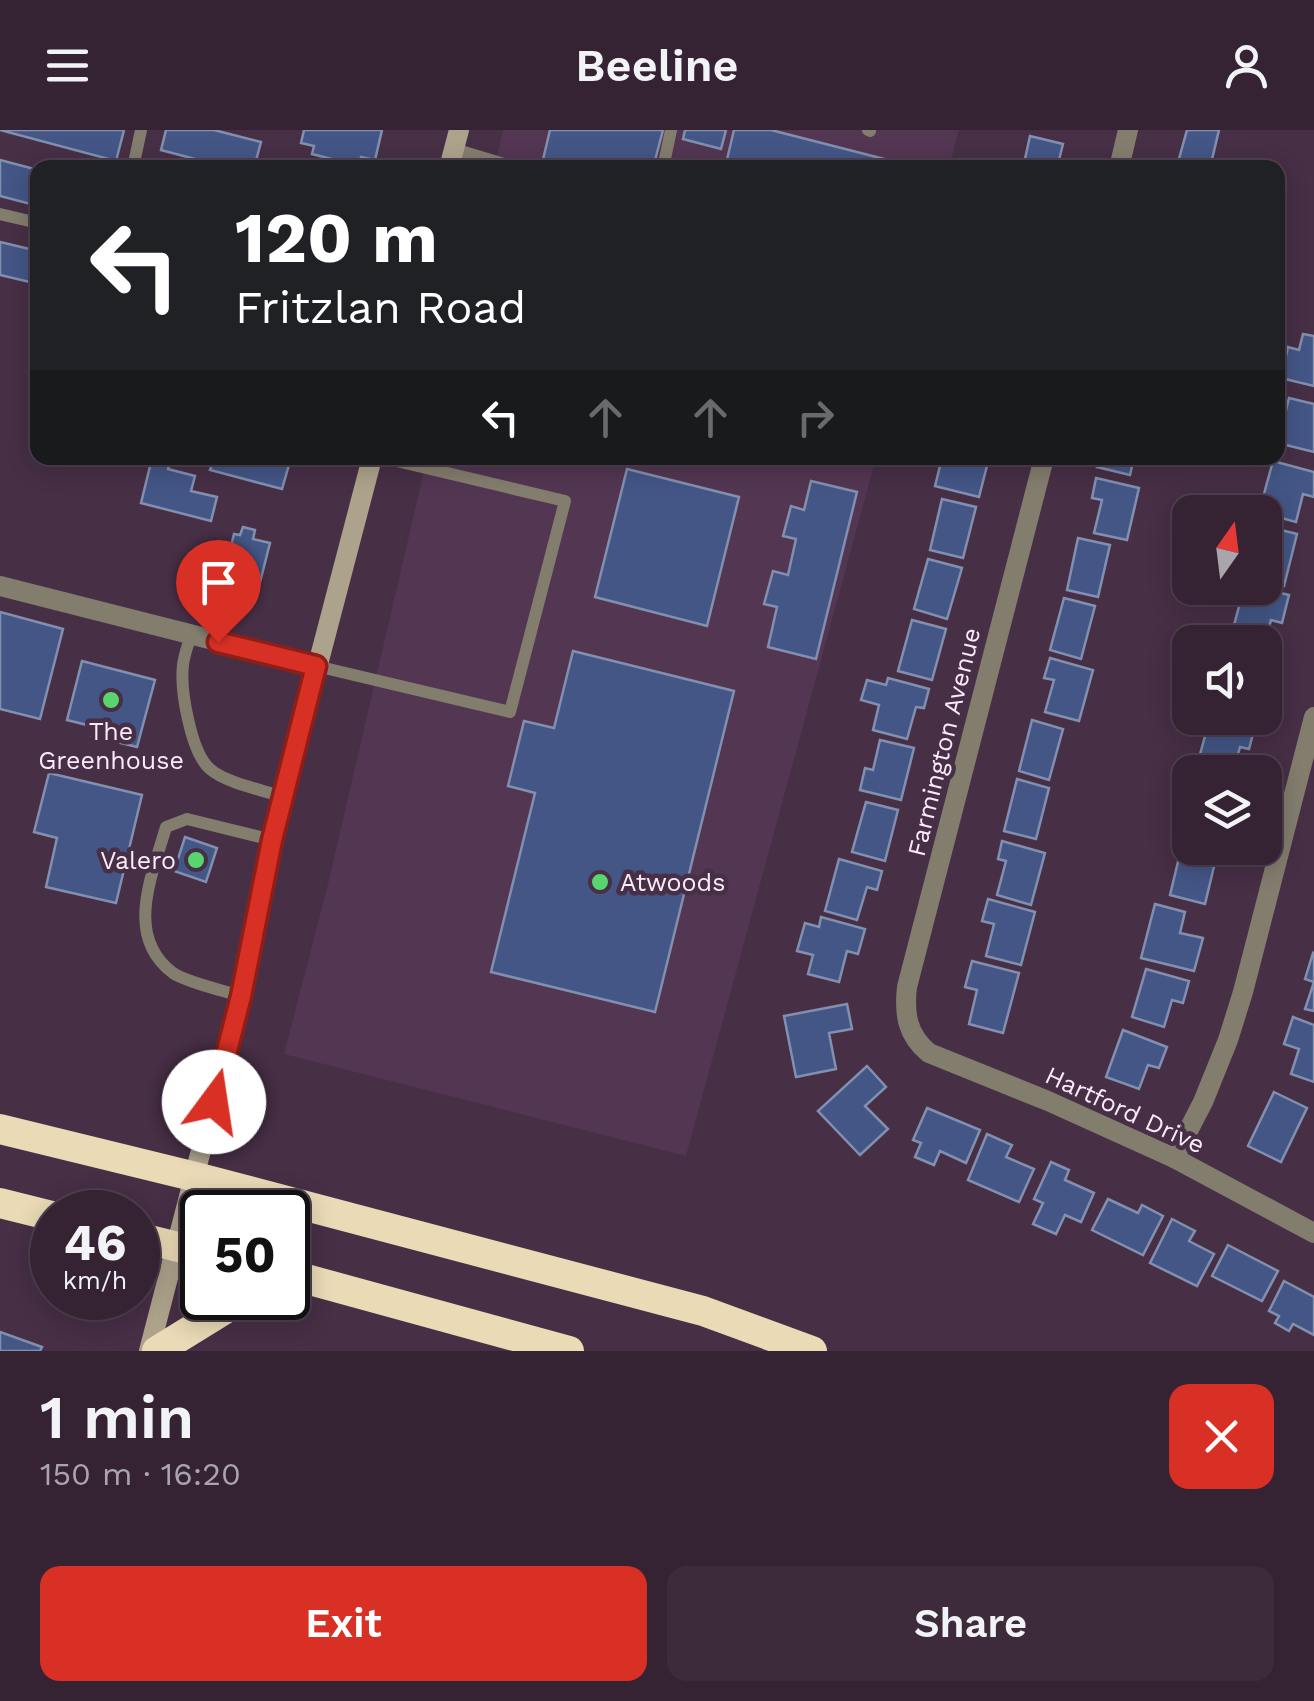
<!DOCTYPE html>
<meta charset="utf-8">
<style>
:root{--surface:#352334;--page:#3d2b3c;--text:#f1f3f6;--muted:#aaa4ac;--line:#4f404f;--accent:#d93025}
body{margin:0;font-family:"Work Sans",sans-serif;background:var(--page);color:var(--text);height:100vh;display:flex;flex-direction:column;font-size:38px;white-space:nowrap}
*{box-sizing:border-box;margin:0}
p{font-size:32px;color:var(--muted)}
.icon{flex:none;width:55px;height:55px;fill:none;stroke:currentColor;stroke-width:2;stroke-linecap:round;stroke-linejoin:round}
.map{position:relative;height:1221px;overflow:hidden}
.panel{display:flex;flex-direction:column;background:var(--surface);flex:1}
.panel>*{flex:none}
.banner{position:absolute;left:30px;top:30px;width:1255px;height:305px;border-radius:20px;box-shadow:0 5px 25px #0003,0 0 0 2px var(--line);background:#202124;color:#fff;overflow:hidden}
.needle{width:65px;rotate:14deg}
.controls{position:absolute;left:1172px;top:365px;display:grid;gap:20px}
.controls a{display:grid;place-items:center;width:110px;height:110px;border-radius:20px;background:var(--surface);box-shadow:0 5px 25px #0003,0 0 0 2px var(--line);font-size:50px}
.speed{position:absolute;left:30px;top:1060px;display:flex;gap:20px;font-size:50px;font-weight:700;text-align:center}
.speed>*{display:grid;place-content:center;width:130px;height:130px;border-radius:50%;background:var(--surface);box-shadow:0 5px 25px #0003,0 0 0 2px var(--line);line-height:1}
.speed small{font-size:25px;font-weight:400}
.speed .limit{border:5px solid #111;border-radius:15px;background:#fff;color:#111}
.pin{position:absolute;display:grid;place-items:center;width:85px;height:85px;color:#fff;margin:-102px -42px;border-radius:50% 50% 50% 0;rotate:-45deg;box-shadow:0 0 10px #0007}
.pin .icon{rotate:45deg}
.me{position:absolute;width:110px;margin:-55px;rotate:14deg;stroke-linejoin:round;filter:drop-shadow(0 0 8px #0008)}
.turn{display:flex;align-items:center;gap:35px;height:210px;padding:0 40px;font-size:45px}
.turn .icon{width:130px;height:130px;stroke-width:2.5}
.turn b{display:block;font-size:70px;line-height:85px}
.lanes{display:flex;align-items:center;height:95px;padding:0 40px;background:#0003;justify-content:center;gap:50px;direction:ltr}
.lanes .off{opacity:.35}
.round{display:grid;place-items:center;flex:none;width:105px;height:105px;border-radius:20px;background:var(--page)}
.head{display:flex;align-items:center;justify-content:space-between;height:170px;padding:0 40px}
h1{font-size:60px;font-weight:600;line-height:75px}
.primary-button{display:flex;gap:20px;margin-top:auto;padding:20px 40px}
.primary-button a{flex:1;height:115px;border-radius:20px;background:var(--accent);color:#fff;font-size:40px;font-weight:600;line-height:115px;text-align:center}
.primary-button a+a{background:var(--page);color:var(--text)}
header{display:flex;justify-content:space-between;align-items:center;height:130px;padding:0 40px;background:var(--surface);font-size:45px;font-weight:600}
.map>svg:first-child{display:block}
</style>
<header><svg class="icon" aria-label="menu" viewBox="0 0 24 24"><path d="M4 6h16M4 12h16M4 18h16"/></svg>Beeline<svg class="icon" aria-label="person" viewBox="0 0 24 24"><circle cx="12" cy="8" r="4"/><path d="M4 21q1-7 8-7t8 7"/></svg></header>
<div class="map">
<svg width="1314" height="1221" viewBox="0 0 1314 1221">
<rect width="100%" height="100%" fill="#472f46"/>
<g fill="#533652">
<polygon points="503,0 959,0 949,37 494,38"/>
<polygon points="427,328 876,328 686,1026 284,924 328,754"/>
</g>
<g fill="#435686" stroke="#828faf" stroke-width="2.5">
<polygon points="0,0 124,0 116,31"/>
<polygon points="166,0 214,0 261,12 254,38 229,38 161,20"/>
<polygon points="304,0 382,0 375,30 361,27 359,36 312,24 314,16 301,13"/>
<polygon points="550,0 663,0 653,38 541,38"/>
<polygon points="685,0 726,0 721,19 683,9"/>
<polygon points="734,0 771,0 892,31 891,38 725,38"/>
<polygon points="1187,0 1219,0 1210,38 1177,36"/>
<polygon points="1030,6 1063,14 1057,38 1023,38"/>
<polygon points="0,30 38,40 38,76 0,66"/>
<polygon points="0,112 38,121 38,154 0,145"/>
<polygon points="1303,204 1314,206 1314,256 1281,248 1288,217 1299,220"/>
<polygon points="1289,268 1314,274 1314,322 1278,313"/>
<polygon points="152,328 171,328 168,339 195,346 191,361 217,367 211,391 141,373"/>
<polygon points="214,328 291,328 282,359 210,340"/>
<polygon points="942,328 989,328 979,367 935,356"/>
<polygon points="1100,328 1134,328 1130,345 1097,337"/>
<polygon points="1273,331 1314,342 1314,367 1303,364 1296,392 1259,382"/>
<polygon points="627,339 739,367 707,496 595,467"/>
<polygon points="1096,348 1139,358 1127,410 1094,403 1102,370 1092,368"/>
<polygon points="811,351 857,362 816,529 768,517 777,477 764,474 773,441 788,445 796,409 783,406 791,376 804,380"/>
<polygon points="942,369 976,377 963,428 930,420"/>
<polygon points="1265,396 1297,404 1284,456 1265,451"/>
<polygon points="243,397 255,400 253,409 270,413 256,468 220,459 234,404 240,405"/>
<polygon points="1078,408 1110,415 1098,467 1067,460"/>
<polygon points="928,429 962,438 947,489 914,479"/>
<polygon points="1244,458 1259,458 1289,465 1282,493 1271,490 1265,513 1230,510"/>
<polygon points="1064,468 1095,476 1081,529 1050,520"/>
<polygon points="0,482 63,499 40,589 0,579"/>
<polygon points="912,490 946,499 932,550 898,541"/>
<polygon points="573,521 734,561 655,882 491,842 535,663 508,656 524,591 554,598"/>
<polygon points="1050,528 1093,540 1079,591 1045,582 1054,550 1044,548"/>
<polygon points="82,531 155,550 137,617 92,606 95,597 67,590"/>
<polygon points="888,548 929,559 924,578 916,577 907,609 873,600 879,575 861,570 867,550 886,555"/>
<polygon points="1210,588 1223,588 1255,596 1249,619 1240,617 1233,642 1208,642 1196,639"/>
<polygon points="1032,590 1063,599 1049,650 1019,641"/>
<polygon points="880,610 914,618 901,670 860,660 865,638 873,640"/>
<polygon points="49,643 142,665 116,773 46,757 57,708 34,702"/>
<polygon points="1017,649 1049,658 1036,709 1004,701"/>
<polygon points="866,672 898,680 885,731 852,722"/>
<polygon points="185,707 217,718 206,752 174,741"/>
<polygon points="1002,711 1045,723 1031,775 997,765 1006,731 998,729"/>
<polygon points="1183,711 1190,713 1190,718 1218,720 1205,774 1170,765"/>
<polygon points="839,729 882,741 877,760 867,757 857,790 825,781"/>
<polygon points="988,769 1035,782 1021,835 986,826 994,794 982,791"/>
<polygon points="1155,774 1185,782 1180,803 1203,808 1194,841 1141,828"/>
<polygon points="821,787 865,799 858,824 847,821 839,852 808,844 813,825 797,821 805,793 819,797"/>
<polygon points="1313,823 1314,824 1314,881 1305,879 1314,852 1305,849"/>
<polygon points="972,831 1019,843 1003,903 969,894 977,860 965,857"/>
<polygon points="1146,839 1189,851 1183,873 1172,870 1164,897 1132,887"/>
<polygon points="847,874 852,899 829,903 836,939 796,947 784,886"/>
<polygon points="1293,887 1314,895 1314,952 1291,944 1299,919 1284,914"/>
<polygon points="1123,900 1167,917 1159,938 1148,935 1139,959 1106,947"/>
<polygon points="867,936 886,957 865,976 888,999 860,1025 818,981"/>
<polygon points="1274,962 1307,978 1281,1032 1248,1016"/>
<polygon points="927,978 980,1000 966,1033 940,1021 934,1035 915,1027 921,1013 913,1010"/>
<polygon points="987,1004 1012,1015 1006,1027 1034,1039 1019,1072 968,1050"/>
<polygon points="1051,1032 1069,1040 1065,1050 1094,1063 1081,1092 1065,1085 1056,1104 1033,1094 1043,1073 1034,1069"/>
<polygon points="1108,1069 1138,1083 1142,1075 1163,1086 1143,1125 1092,1100"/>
<polygon points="1172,1089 1195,1101 1189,1111 1214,1124 1197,1156 1150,1133"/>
<polygon points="1228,1115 1278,1141 1262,1171 1212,1146"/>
<polygon points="1284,1151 1314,1167 1314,1205 1293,1194 1289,1201 1275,1193 1279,1186 1269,1181"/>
<polygon points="0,1202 42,1217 40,1221 0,1221"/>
</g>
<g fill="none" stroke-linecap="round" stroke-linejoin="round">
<g stroke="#837d6e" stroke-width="12">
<polyline points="868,0 870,1"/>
<polyline points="454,19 517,38"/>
<polyline points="133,38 141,0"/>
<polyline points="663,38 671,0"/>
<polyline points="0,84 38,93"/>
<path d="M 191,505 C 188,515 184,525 183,535 C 180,560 191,623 210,639 C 226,653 263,660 283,667"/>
<polyline points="316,536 510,582 565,371 384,328"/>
<path d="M 241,866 C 224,861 186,852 173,843 C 124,806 152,746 166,697 L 187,689 L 272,710"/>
</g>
<g stroke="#837d6e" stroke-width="20">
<polyline points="1119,38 1128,0"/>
<path d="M 1044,328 L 907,857 C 904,884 907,905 929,923 L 1048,971 L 1174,1028 L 1314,1103"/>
<polyline points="0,456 316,536"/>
<polyline points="1174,1028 1203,972 1228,910 1243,862 1314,587"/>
</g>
<g stroke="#ada38c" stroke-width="20">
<polyline points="449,38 459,0"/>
<polyline points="149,1221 241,866 272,710 372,328"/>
</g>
<g stroke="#eadab6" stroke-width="30">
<polyline points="0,999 196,1047 703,1181 812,1221"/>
<polyline points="0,1073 52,1086"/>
<polyline points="138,1107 202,1123"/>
<polyline points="288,1144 569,1221"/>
<polyline points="157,1221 243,1168"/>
</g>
</g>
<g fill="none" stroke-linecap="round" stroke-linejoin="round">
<defs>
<polyline id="route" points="214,972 241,866 272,710 316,536 218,512"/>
</defs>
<use href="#route" stroke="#8d1f18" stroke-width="25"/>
<use href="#route" stroke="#d93025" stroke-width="18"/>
</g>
<g fill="#59d56f" stroke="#472f46" stroke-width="4">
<circle cx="111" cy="570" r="10"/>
<circle cx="196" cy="730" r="10"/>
<circle cx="600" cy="752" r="10"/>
</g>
<g text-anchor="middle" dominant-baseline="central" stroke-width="9" stroke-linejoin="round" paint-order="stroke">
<g font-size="25" fill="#fbebfa" stroke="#472f46">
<text x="111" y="601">The<tspan x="111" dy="29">Greenhouse</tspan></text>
<text x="176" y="730" text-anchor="end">Valero</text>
<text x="620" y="752" text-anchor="start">Atwoods</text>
</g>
<g font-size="25" fill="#fbebfa" stroke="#472f46">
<text transform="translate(944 612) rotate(-76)">Farmington Avenue</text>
<text transform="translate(1125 980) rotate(25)">Hartford Drive</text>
</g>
</g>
</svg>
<div class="controls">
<a><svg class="needle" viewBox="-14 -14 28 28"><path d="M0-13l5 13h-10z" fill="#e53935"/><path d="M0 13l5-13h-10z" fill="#aaa4ac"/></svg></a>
<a><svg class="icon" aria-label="sound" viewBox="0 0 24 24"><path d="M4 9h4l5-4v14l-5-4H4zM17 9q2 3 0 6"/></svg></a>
<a><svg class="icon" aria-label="layers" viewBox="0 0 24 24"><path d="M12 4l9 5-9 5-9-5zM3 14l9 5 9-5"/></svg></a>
</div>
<div class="speed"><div>46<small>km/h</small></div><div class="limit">50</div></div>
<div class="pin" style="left:218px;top:512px;background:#d93025"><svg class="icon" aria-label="arrive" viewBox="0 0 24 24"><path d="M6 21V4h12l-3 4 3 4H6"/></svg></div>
<svg class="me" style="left:214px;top:972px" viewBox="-20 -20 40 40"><circle r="19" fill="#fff"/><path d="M0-13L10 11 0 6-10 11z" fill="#d93025"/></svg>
<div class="banner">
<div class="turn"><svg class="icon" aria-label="left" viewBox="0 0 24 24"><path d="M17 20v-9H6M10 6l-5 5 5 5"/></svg><div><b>120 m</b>Fritzlan Road</div></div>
<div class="lanes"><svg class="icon" aria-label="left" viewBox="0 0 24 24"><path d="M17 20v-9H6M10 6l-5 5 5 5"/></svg><svg class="icon off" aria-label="ahead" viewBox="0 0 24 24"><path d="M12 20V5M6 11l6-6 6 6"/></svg><svg class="icon off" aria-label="ahead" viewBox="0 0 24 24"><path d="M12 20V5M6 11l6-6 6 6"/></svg><svg class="icon off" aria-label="right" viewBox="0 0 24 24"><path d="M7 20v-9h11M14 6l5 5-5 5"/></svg></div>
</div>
</div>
<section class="panel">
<div class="head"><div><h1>1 min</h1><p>150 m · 16:20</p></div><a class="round" style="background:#d93025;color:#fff"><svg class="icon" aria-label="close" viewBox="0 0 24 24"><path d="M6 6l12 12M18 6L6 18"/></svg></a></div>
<div class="primary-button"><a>Exit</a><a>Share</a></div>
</section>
